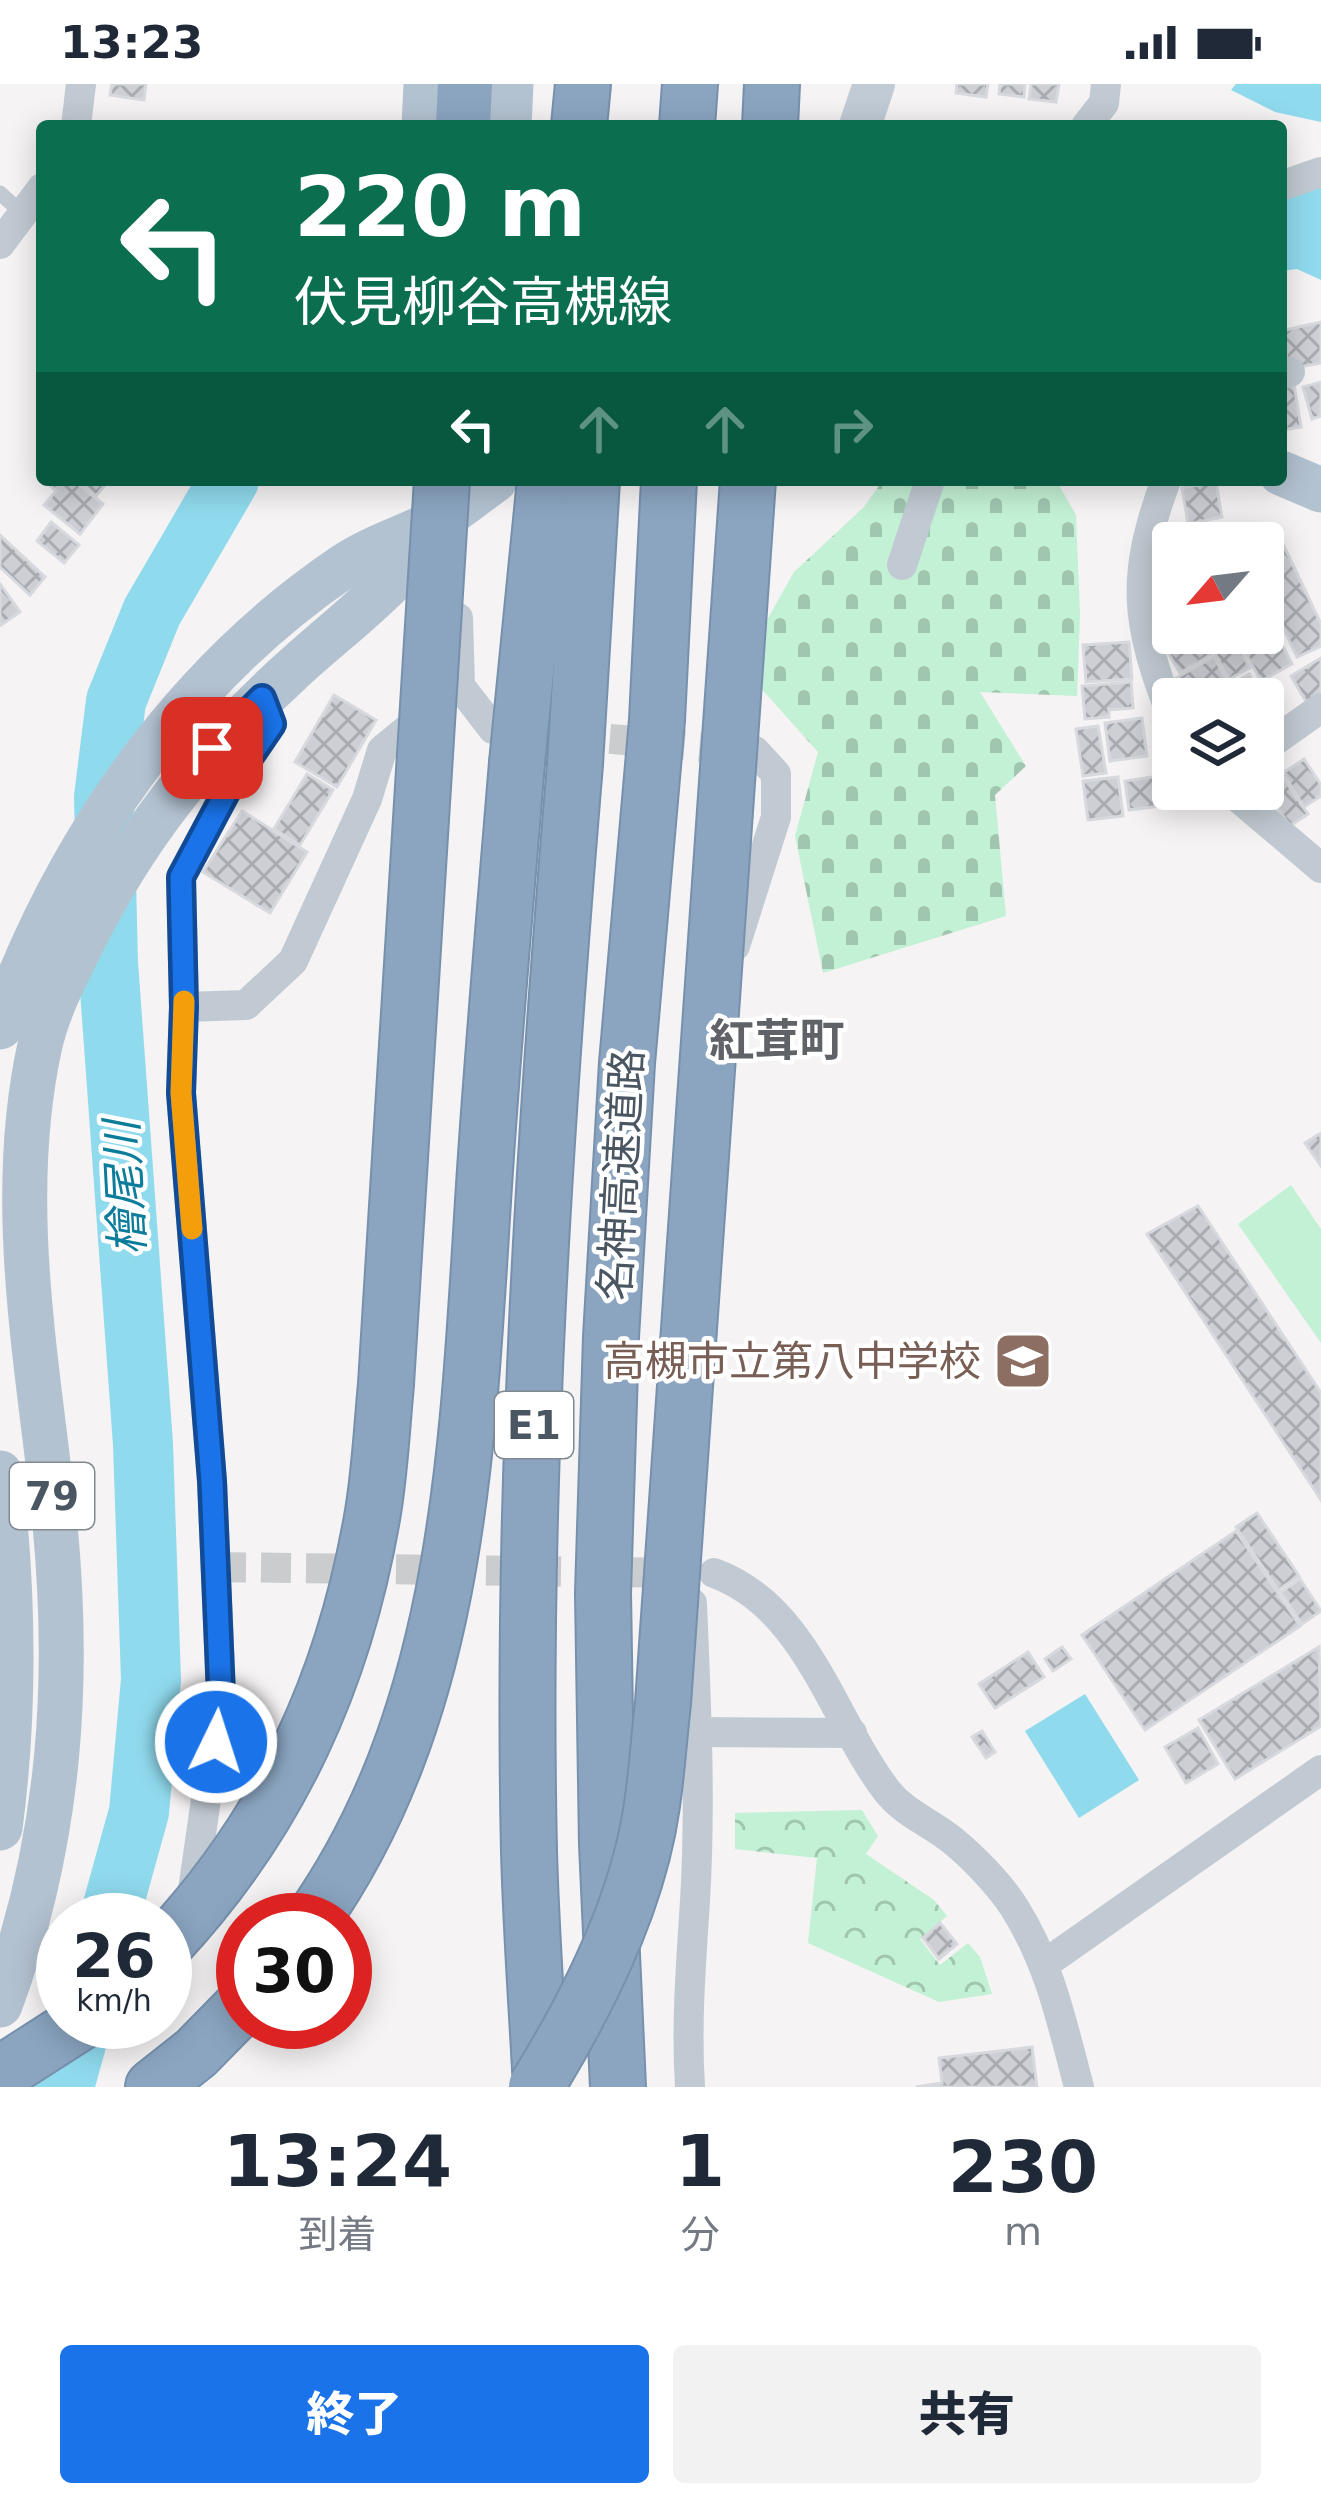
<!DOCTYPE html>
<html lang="ja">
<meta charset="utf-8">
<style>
:root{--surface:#fff;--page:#f2f2f3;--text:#1f2937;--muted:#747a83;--accent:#1a73e8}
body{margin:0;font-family:"DejaVu Sans","Noto Sans JP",sans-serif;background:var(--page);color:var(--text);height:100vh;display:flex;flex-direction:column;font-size:45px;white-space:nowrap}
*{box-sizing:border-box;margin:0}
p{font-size:39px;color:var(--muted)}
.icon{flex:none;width:66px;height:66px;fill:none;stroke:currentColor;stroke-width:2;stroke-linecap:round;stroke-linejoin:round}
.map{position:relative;height:2003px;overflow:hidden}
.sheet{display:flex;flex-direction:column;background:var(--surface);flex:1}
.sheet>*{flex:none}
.banner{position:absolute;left:36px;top:36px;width:1251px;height:366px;border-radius:12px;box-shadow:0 6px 30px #0003;background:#0b6e4f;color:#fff;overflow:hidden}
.needle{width:78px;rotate:242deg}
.fabs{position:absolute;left:1152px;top:438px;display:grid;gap:24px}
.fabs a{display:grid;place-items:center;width:132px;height:132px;border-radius:12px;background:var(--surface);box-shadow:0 6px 30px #0003;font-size:60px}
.speed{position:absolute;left:36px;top:1809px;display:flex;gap:24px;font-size:60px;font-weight:700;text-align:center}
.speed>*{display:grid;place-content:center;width:156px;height:156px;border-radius:50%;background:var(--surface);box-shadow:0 6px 30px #0003;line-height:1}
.speed small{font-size:30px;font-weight:400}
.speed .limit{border:18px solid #d22;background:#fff;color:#111}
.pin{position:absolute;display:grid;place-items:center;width:102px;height:102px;color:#fff;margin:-51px;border-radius:24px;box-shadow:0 6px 18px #0006}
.me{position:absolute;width:132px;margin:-66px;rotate:4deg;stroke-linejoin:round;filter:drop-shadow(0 0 9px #0008)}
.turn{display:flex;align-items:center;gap:42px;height:252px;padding:0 60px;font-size:54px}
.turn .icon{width:156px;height:156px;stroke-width:2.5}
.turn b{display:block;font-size:84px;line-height:102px}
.lanes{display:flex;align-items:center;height:114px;padding:0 60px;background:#0003;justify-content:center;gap:60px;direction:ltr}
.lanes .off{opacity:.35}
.eta{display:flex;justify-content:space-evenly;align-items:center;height:204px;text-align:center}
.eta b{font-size:72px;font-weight:800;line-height:84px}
.primary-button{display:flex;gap:24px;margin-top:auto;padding:24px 60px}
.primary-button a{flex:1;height:138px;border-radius:12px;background:var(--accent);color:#fff;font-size:48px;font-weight:800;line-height:138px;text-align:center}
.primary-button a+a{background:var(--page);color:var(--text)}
.status{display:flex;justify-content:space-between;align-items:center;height:84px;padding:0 60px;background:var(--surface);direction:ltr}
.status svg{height:33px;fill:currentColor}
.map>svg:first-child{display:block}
</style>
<div class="status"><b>13:23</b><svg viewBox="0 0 49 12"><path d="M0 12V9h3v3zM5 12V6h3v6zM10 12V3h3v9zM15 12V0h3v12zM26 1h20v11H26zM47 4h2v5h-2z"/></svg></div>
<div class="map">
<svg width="1321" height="2003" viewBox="0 0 1321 2003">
<defs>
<pattern id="cemetery-stones" width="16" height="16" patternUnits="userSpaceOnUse" patternTransform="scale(3)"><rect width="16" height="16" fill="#c3f1d5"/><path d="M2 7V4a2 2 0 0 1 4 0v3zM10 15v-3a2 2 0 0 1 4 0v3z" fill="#a0c6b0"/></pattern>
<pattern id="park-crowns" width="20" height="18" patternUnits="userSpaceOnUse" patternTransform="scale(3)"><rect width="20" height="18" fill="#c3f1d5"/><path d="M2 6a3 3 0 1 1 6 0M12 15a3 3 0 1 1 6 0" fill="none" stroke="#a0c6b0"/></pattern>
<pattern id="building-cross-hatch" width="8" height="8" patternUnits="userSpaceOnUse" patternTransform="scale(3)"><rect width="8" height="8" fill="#cdcfd5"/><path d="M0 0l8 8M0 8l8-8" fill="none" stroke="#a8abb0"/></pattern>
</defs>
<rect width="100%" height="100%" fill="#f5f3f3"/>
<polygon fill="url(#cemetery-stones)" points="883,396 1056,396 1076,431 1080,530 1077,612 980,608 1026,682 995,711 1006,832 823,889 795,752 818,668 741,582 794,488 864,423"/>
<polygon fill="url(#park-crowns)" points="862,1726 878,1752 866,1770 934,1816 947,1832 920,1855 940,1881 968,1859 980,1873 992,1910 939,1918 808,1859 817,1774 735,1765 735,1729"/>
<polygon fill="#c3f1d5" points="1291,1101 1321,1145 1321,1259 1238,1140"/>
<g fill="#90daee">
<polygon points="1236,0 1321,0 1321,38 1275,28 1231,6"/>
<polygon points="1321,91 1321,196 1297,185 1281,187 1281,104"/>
<polygon points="1085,1610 1139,1696 1079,1734 1025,1647"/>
</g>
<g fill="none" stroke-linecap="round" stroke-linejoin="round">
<g stroke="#90daee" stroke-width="60">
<polyline points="109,1836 139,1728 151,1596 143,1360 108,879 104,713 116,617 152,528 229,396"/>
<polyline points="64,2003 82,1938"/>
</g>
</g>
<g fill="url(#building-cross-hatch)" stroke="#d7d9de" stroke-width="3">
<polygon points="112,0 146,0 144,16 110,11"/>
<polygon points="957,0 988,0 986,13 956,9"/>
<polygon points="1000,0 1025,0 1024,13 999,10"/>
<polygon points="1031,0 1059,0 1056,18 1029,15"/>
<polygon points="1321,238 1321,279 1289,285 1281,247"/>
<polygon points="1321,298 1321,332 1312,335 1303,303"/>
<polygon points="1294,300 1301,343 1281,346 1281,302"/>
<polygon points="73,396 103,420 80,450 44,421 56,407 44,396"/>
<polygon points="77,396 109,396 96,412"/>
<polygon points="1216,398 1222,433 1188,440 1182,404"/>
<polygon points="51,438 79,461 64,479 37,457"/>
<polygon points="1199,442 1203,459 1175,459 1172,448"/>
<polygon points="1232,446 1235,457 1242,456 1243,459 1207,459 1206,453"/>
<polygon points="0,451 45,493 30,511 0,483"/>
<polygon points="1282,458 1321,540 1321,562 1297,573 1263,500 1263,467"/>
<polygon points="0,500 20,528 1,541 0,540"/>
<polygon points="1173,501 1173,529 1166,531 1159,505"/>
<polygon points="1269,536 1292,580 1261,597 1237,553 1263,549 1263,539"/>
<polygon points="1183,549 1200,549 1212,570 1180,589 1163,560"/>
<polygon points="1204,549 1231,549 1250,584 1229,595"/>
<polygon points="1129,558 1132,595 1086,598 1083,561"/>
<polygon points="1214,573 1228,599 1199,615 1188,615 1176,594"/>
<polygon points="1321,574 1321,614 1308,621 1291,592"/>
<polygon points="1249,590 1262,614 1207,615 1206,614"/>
<polygon points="1131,598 1133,624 1109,626 1109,633 1085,635 1082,602"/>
<polygon points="334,611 376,636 337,703 295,678"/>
<polygon points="1270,617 1285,647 1263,658 1263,620"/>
<polygon points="1142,634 1147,672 1110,677 1105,639"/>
<polygon points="1098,642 1106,689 1083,692 1076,645"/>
<polygon points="1304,675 1321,701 1321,712 1304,723 1283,689"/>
<polygon points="307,690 333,706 300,761 274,745"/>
<polygon points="1173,690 1173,705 1181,705 1183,719 1129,726 1125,697"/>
<polygon points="1282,692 1308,730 1290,742 1264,704"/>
<polygon points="1118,693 1123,732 1088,736 1083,697"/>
<polygon points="242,727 307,768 270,829 203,788"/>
<polygon points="1321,1049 1321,1082 1305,1059"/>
<polygon points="1198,1122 1321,1309 1321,1416 1147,1150"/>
<polygon points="1257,1429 1299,1492 1278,1506 1236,1443"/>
<polygon points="1236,1447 1300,1542 1145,1646 1082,1551"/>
<polygon points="1300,1495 1321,1527 1302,1540 1281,1508"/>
<polygon points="1062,1563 1071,1575 1053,1587 1045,1575"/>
<polygon points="1319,1563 1321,1642 1235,1695 1199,1636"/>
<polygon points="1028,1568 1044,1593 995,1624 979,1600"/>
<polygon points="1198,1644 1218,1680 1186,1699 1165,1663"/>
<polygon points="982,1647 995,1668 986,1674 972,1653"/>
<polygon points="940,1839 957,1860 939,1875 923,1854"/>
<polygon points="1032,1963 1037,2003 916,2003 942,1999 939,1974"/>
</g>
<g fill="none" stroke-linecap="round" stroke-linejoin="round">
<g stroke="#caccce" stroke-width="30" stroke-dasharray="30 15" stroke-linecap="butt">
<polyline points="565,651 738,666"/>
<polyline points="216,1483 684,1489"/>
</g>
<defs>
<g id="motorway">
<polyline points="463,42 465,0"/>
<polyline points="579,42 583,0"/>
<polyline points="687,42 690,0"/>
<polyline points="770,42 772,0"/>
<path d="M 312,1836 C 465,1618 468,1342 485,1086 C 494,950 506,814 517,679"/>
<polyline points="0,1990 81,1938"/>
<polyline points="153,2003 196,1969 243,1921"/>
<path d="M 541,2003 C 537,1925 531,1846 529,1767 C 521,1404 545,1041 575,680"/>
<polyline points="618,2003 607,1760 603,1509 611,1253 627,979 657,636 669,396"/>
</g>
</defs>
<use href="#motorway" stroke="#7690ad" stroke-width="58"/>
<polyline stroke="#c1cad2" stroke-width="15" points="0,109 22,129"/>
<g stroke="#c1cad2" stroke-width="30">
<polyline points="76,42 81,0"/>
<polyline points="1086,42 1104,19 1106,0"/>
<polyline points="1281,102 1321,88"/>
<polyline points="0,160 42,104"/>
<polyline points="1281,290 1290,288"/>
<path d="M 1166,396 C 1130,494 1135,538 1173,635"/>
<polyline points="902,481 930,396"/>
<polyline points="458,534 460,602 493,645"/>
<polyline points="1263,665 1321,624"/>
<polyline points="1228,705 1321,784"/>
<polyline points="735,862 776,733 776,690 755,667"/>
<polyline points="184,923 246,921 293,877 367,715 382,666 460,602"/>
<path d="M 714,1489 C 807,1523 832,1635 887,1707 C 905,1730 930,1738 952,1756 C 973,1773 1000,1801 1014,1823 C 1050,1880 1062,1939 1079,2003"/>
<polyline points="698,1648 852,1649"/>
<polyline points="192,1813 221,1611 212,1397 181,1009 184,923 181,793 229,703 272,640 262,614"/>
<polyline points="26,1853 63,1864"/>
<polyline points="1046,1879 1321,1686"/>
<path d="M 690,2003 C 686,1940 691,1880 695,1817 C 701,1718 696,1618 692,1519"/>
</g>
<polyline stroke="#c1cbd6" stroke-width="42" points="860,42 874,0"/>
<g stroke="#b3c2d1" stroke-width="45">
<polyline points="424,42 426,0"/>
<polyline points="509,42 511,0"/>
<polyline points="1281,389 1321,406"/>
<path d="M 0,943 C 66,760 181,592 344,482 C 372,463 406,453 435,438 C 456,427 475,410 495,396"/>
<path d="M 0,1389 C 14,1509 16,1624 0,1744"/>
<path d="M 0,1921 C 62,1754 72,1588 52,1412 C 35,1264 7,1110 40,961 C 48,926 65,893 81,861 C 134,754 201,669 289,589 C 341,540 413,492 444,426"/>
</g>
<use href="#motorway" stroke="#8ba5c1" stroke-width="54"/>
<defs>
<g id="motorway-bridge">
<polyline points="517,679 545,396"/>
<polyline points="575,680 592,396"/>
<path d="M 165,1861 C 280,1738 345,1594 373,1428 C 380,1386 382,1343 386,1300 L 442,396"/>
<path d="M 536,2003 C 588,1919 638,1820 652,1721 C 657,1687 659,1653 663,1619 L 748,396"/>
</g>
</defs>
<use href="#motorway-bridge" stroke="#7690ad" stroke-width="58" stroke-linecap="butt"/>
<use href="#motorway-bridge" stroke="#8ba5c1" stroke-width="54"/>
</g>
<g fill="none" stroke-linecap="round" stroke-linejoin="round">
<defs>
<polyline id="route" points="212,664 262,614 272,640 229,703 181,793 184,923 181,1009 212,1397 221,1611 216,1658"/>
</defs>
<use href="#route" stroke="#114b97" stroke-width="30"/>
<use href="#route" stroke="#1a73e8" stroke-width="21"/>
<polyline stroke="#f59e0b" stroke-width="21" points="184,917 181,1009 192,1145"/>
</g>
<defs>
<symbol id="school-square" viewBox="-11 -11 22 22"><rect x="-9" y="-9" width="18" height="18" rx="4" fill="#8d6e63" stroke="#fff"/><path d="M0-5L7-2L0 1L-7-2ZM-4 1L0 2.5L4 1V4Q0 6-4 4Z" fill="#fff"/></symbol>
</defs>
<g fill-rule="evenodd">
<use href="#school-square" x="990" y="1244" width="66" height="66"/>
</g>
<g text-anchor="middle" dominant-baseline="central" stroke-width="9" stroke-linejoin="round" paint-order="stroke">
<g fill="#fff" stroke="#808990" stroke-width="3">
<rect x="495" y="1308" width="78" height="66" rx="9"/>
<rect x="10" y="1379" width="84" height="66" rx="9"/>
</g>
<g font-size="39" font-weight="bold" fill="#4a5661">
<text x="534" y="1341">E1</text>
<text x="52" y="1412">79</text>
</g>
<g font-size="42" fill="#4a5661" stroke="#fff">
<text transform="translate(621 1091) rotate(-87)">名神高速道路</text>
</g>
<g font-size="42" fill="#785e54" stroke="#fff" text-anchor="end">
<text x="981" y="1277">高槻市立第八中学校</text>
</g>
<g font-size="45" font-weight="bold" fill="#5f6368" stroke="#fff">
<text x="777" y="956">紅茸町</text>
</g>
<g font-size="45" font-style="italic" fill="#0c7c9b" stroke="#fff">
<text transform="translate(125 1104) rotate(-93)">檜尾川</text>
</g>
</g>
</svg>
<div class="fabs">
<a><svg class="needle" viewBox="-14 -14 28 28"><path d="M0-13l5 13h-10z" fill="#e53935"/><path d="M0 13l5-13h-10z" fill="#747a83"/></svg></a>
<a><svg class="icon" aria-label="layers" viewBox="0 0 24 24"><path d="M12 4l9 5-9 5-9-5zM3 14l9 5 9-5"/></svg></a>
</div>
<div class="speed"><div>26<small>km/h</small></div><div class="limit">30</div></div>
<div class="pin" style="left:212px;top:664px;background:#d93025"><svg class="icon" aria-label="arrive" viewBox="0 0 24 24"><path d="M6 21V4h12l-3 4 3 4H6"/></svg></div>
<svg class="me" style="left:216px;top:1658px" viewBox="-20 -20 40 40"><circle r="17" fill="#1a73e8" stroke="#fff" stroke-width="3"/><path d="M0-11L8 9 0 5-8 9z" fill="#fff"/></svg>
<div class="banner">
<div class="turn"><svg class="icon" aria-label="left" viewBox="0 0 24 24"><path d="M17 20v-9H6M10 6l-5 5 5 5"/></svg><div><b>220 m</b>伏見柳谷高槻線</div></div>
<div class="lanes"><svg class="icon" aria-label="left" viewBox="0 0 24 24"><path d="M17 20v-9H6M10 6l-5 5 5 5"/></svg><svg class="icon off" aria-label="ahead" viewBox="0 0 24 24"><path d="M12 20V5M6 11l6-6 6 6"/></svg><svg class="icon off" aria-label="ahead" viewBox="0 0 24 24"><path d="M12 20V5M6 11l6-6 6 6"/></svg><svg class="icon off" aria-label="right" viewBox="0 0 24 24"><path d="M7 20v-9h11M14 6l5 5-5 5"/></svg></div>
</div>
</div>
<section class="sheet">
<div class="eta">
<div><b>13:24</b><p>到着</p></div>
<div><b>1</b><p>分</p></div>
<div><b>230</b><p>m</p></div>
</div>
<div class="primary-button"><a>終了</a><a>共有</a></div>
</section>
